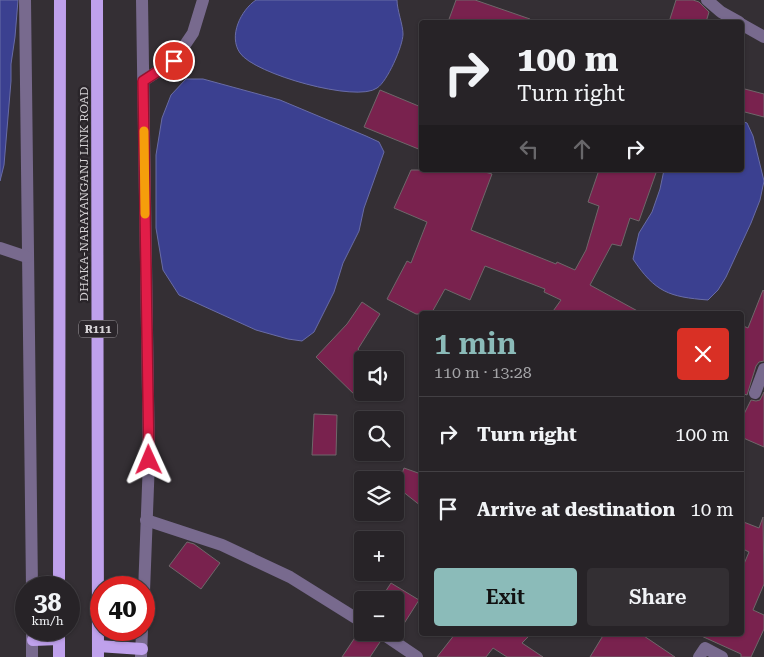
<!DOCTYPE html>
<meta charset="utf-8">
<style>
:root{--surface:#272327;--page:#332f33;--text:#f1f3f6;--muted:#a4a4a7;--line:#434044;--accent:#8bbbb9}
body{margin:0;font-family:"Roboto Serif",serif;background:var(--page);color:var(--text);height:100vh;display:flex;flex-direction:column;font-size:19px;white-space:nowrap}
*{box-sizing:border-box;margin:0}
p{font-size:16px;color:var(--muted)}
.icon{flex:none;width:28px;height:28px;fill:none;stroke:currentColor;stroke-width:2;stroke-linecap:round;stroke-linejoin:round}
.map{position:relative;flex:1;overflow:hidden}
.sheet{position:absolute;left:419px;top:311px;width:325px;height:325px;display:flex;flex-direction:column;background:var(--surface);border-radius:5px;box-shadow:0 1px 4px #0004,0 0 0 1px var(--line)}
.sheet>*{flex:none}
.hud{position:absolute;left:419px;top:20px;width:325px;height:152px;border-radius:5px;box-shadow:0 1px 4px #0004,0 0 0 1px var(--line);background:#272327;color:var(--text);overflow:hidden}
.fabs{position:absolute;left:354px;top:351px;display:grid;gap:10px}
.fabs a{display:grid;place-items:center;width:50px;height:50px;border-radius:5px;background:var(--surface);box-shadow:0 1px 4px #0004,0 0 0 1px var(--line);font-size:25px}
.speed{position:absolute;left:15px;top:576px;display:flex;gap:10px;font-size:25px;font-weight:700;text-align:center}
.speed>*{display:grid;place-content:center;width:65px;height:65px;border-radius:50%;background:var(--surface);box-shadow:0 1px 4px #0004,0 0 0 1px var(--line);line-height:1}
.speed small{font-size:12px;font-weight:400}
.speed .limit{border:8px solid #d22;background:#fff;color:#111}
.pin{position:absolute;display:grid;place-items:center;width:42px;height:42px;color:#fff;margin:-21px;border:2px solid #fff;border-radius:50%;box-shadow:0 1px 5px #0007}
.me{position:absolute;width:55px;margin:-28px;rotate:359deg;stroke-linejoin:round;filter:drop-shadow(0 0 4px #0008)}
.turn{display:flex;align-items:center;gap:18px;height:105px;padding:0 15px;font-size:22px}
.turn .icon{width:65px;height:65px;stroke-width:2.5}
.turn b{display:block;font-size:35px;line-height:42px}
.lanes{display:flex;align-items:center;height:48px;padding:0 15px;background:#0003;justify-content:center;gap:25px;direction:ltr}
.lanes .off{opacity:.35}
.round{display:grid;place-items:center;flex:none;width:52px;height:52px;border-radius:5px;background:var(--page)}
.head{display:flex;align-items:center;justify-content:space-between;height:85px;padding:0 15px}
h1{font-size:30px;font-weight:600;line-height:38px;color:var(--accent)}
.cta{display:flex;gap:10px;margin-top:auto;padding:10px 15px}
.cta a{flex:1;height:58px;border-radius:5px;background:var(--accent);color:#111;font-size:20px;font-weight:600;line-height:58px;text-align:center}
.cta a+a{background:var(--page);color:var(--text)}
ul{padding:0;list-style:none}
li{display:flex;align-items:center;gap:15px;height:75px;padding:0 15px;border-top:1px solid var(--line)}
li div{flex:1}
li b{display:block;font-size:19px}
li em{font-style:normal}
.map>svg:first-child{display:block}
</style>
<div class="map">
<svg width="764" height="657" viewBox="0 0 764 657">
<rect width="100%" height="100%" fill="#342f34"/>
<g fill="#3b4090" stroke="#696ca5">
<polygon points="0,0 18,0 15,37 11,64 11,81 4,165 0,181"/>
<path d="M 256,0 L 397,0 C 397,10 403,25 403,34 C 403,46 387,82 377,88 C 357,103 254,74 240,53 C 228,36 241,10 256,0 Z"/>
<polygon points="186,79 203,79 280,100 366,136 379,142 384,152 364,208 359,231 343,263 334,292 314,332 302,341 288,339 256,330 179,295 163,270 156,228 156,155 162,118 171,95"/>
<path d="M 741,121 L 747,123 L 753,136 L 764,181 L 760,200 L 751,223 L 726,277 L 718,290 L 708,300 C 669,297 655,292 633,259 L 639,233 L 652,212 L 660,189 L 664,170 L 741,170 Z"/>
</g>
<g fill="#79224e" stroke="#6f676a">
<polygon points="456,0 475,0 530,19 530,22 448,22"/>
<polygon points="676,0 693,0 699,2 709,12 706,22 669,22"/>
<polygon points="741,88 764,94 764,117 741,111"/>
<polygon points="380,90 421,107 421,150 364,127"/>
<polygon points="411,170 478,170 492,174 471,230 556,264 557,262 575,270 586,250 599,206 588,202 599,170 657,170 639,221 630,218 621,246 612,244 590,285 643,314 551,314 561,300 544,292 545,289 485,266 470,300 445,289 431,314 416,314 387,299 407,261 411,263 427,222 394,208"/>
<polygon points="763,290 764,291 764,361 759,362 756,366 747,395 741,393 741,325 748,328"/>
<polygon points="362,302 380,314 358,349 362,354 362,402 316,357 347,324"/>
<polygon points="764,392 764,447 741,437 741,420 751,400 756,401 760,400"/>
<polygon points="314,414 337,415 336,455 312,455"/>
<polygon points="404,468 421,474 421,506 397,487"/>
<polygon points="763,517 764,584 753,610 764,615 764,629 751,657 741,657 741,654 697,634 741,634 741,571 749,552 741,548 741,521 759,528"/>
<polygon points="187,542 194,544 220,563 201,589 169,566"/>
<polygon points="391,583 419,600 398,633 395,631 395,600 380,600"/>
<polygon points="360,630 362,630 362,632 372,632 373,636 380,642 370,657 342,657"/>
<polygon points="455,634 531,634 522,643 543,657 507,657 493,648 486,657 437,657"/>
<polygon points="604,634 641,634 675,657 590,657"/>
</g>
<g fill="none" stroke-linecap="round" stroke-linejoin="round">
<g stroke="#786a8e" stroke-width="12">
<polyline points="25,0 32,588"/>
<polyline points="142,0 149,460 144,592"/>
<polyline points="707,0 721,12 739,22"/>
<polyline points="741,24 764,37"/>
<polyline points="143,81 174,61 193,33 203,0"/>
<polyline points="0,248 27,257"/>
<polyline points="755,393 764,369"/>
<polyline points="146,520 222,545 290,577 362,622"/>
<polyline points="380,632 417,657"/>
<polyline points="32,657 32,630"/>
<polyline points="141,657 142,630"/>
<polyline points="699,657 705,648 722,657"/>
</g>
<g stroke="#bfa1ec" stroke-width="12">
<polyline points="97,0 98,657"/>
<polyline points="59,588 60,0"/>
<polyline points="33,640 59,639"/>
<polyline points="98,646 142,649"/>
<polyline points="59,657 59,630"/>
</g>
</g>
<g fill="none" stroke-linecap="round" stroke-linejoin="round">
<defs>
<polyline id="route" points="149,460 143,81 174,61"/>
</defs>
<use href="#route" stroke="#92132f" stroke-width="12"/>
<use href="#route" stroke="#e11d48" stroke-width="9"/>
<polyline stroke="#f59e0b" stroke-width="9" points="144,131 145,214"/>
</g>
<g text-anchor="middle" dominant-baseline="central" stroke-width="4.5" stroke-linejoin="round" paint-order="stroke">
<rect fill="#2a252a" stroke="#a29ea2" stroke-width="1" x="79" y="320.5" width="38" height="17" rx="4"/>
<g font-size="11" font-weight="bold" fill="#d5d2d5">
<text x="98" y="329">R111</text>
</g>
<g font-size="12" fill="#d5d2d5" stroke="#2a252a">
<text transform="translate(84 194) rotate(-90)">DHAKA-NARAYANGANJ LINK ROAD</text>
</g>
</g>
</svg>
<div class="fabs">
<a><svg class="icon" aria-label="sound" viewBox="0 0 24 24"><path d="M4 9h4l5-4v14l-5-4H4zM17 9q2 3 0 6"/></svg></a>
<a><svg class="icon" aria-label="search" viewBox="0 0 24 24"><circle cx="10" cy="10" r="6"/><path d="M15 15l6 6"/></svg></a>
<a><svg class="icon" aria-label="layers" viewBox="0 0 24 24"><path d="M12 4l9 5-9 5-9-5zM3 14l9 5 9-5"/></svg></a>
<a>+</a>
<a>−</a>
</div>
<div class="speed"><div>38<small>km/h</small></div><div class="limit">40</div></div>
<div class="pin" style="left:174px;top:61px;background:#d93025"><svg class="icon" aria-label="arrive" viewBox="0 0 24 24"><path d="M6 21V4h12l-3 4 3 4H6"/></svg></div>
<svg class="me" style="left:149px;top:460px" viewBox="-20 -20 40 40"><path d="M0-17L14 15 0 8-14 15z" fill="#e11d48" stroke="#fff" stroke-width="4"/></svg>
<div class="hud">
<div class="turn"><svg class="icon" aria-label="right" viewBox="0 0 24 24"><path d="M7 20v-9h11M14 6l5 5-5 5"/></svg><div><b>100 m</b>Turn right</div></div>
<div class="lanes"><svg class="icon off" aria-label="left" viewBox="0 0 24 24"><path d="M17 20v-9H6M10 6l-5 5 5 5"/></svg><svg class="icon off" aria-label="ahead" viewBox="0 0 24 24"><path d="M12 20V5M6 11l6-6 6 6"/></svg><svg class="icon" aria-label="right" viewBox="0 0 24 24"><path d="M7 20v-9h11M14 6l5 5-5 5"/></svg></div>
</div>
<section class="sheet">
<div class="head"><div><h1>1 min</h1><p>110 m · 13:28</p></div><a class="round" style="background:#d93025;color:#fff"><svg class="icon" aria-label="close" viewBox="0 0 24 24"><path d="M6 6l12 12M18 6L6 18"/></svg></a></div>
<ul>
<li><svg class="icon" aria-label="right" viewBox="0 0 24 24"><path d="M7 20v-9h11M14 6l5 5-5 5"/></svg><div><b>Turn right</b></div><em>100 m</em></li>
<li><svg class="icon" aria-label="arrive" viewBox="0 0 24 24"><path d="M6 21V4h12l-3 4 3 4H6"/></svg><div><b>Arrive at destination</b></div><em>10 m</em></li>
</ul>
<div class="cta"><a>Exit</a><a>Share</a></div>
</section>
</div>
